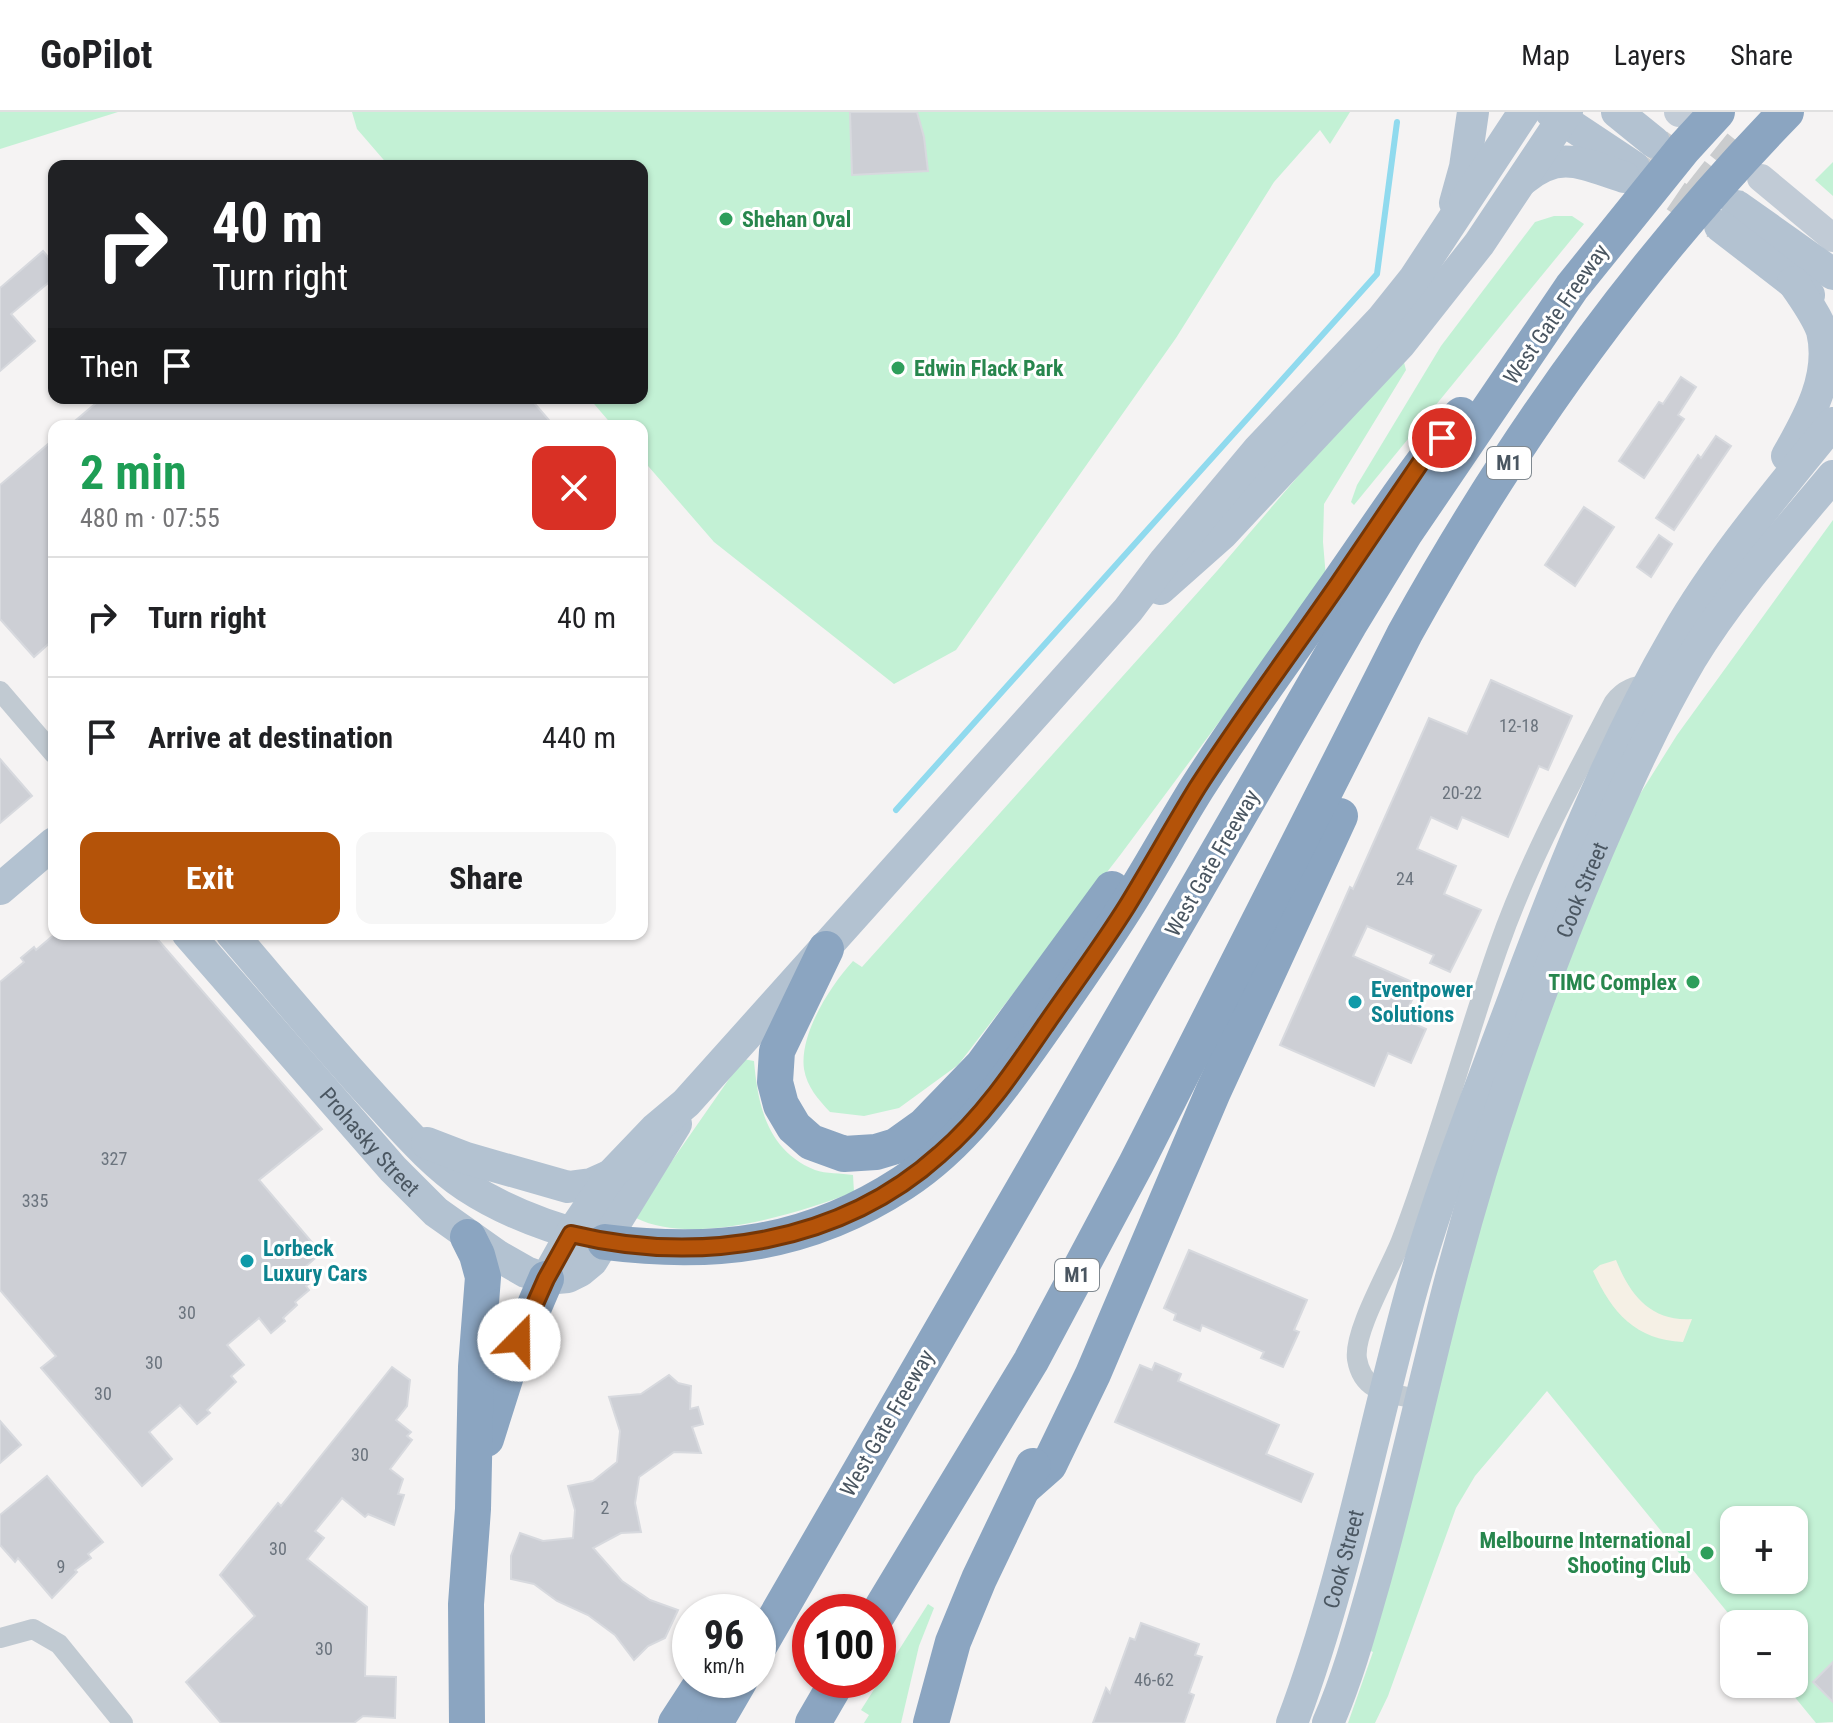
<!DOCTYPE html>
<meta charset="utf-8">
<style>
:root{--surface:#fff;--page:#f6f6f6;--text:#202124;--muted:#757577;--line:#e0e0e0;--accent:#b45309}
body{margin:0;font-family:"Roboto Condensed",sans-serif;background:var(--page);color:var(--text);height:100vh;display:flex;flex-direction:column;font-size:30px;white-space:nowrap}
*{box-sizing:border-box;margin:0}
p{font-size:26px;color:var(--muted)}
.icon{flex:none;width:44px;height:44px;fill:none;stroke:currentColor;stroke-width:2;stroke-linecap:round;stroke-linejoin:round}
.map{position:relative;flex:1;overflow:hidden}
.side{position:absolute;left:48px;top:308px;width:600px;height:520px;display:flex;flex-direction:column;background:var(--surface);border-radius:16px;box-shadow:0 2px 6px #0004}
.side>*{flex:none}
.hud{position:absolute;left:48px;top:48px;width:600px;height:244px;border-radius:16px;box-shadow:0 2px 6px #0004;background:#202124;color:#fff;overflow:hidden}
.controls{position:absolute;left:1720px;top:1394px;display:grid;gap:16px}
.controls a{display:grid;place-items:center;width:88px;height:88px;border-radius:16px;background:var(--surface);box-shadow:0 2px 6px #0004;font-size:40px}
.speed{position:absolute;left:672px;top:1482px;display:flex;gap:16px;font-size:40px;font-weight:700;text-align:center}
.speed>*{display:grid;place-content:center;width:104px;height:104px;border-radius:50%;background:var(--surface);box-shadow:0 2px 6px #0004;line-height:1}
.speed small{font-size:20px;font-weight:400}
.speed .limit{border:12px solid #d22;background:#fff;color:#111}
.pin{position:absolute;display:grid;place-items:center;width:68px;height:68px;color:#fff;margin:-34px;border:4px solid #fff;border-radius:50%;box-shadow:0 2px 8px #0007}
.me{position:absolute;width:88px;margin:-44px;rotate:22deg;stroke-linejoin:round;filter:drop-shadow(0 0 6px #0008)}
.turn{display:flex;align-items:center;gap:28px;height:168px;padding:0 32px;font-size:36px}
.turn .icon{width:104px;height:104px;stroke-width:2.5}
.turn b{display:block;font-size:56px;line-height:68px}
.then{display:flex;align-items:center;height:76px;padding:0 32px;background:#0003;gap:16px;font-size:30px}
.round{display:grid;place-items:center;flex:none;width:84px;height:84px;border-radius:16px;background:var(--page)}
.headline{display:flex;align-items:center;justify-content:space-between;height:136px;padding:0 32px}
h1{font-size:48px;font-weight:700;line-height:60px;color:#1e9e55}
.action{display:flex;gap:16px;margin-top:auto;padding:16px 32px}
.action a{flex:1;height:92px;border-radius:16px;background:var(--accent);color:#fff;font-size:32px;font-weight:700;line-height:92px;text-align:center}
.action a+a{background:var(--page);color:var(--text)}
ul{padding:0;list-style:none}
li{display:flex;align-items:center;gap:24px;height:120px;padding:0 32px;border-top:2px solid var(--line)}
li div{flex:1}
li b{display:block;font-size:30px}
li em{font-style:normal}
header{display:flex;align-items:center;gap:48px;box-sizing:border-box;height:112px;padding:0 40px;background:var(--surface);border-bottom:2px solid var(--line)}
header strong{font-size:38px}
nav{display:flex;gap:44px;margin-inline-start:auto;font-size:28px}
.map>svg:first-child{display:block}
</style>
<header>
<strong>GoPilot</strong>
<nav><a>Map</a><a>Layers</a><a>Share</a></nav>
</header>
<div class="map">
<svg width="1833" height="1611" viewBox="0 0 1833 1611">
<rect width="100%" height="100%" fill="#f5f3f3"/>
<g fill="#c3f1d5" fill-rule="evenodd">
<polygon points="0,0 118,0 0,37"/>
<polygon points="352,0 1350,0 1330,32 1320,18 1274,70 1176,226 956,538 894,572 714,430 642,347 642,314 613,314 589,286 642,286 642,54 389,54 357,17"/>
<polygon points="1833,50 1833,84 1815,68"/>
<polygon points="1554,104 1572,104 1584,112 1354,393 1351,390 1357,373 1441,234 1535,110"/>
<path d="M 1402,243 L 1406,258 L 1324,392 L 1323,430 L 1326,466 L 1121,742 L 958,953 L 899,996 L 864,1004 L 830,1000 C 818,987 807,975 804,957 C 799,922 831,873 853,849 L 862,855 L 1217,459 Z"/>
<path d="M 1833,408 L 1833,1610 L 1816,1611 L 1784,1572 L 1794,1572 L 1794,1512 L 1737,1512 L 1547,1279 L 1475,1364 L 1456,1396 L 1388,1584 L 1375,1611 L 1348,1611 L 1373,1540 L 1366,1537 L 1522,942 L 1630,698 L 1677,623 ZM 1734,1408 L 1794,1408 L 1794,1468 L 1734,1468 Z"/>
<path d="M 743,947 L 754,949 C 758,994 767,1038 815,1058 C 826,1062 841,1061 853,1063 L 854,1080 C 798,1101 694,1135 636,1106 L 637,1099 Z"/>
<polygon points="928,1492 934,1496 919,1534 901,1611 864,1611 869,1603 861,1598"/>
</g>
<path fill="#f5f0e5" d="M 1616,1148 C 1630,1183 1651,1210 1692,1207 L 1683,1230 C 1636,1228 1612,1201 1593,1159 L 1600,1153 Z"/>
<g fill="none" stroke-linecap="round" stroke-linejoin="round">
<polyline stroke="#90daee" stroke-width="6" points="896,698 1377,162 1397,10"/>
</g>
<g fill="#cdcfd5" stroke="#d7d9de" stroke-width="2">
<polygon points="850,0 917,0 924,25 928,59 852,63"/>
<polygon points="43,139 54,152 54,166 11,202 35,229 0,259 0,176"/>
<polygon points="1681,265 1696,275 1678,303 1684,307 1644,366 1619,349 1659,290 1663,292"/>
<polygon points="102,286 530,286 554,314 69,314"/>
<polygon points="1716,324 1731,334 1674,418 1656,406 1698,343 1701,346"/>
<polygon points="54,327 54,527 34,545 0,507 0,373"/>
<polygon points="1584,395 1614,415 1575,474 1545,453"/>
<polygon points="1659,423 1672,432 1651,465 1637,455"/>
<polygon points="1491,568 1572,604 1548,658 1539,654 1508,725 1462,705 1457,717 1431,705 1417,737 1456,754 1444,782 1481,798 1450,860 1430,851 1434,843 1367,814 1353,844 1419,873 1403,907 1426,917 1411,951 1388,941 1374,974 1280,933 1350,775 1353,777 1429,606 1467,622"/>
<polygon points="0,647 32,684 0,711"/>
<polygon points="55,822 153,822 322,1017 259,1068 321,1141 304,1156 314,1168 306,1174 309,1178 295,1190 297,1193 283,1206 285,1209 271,1221 259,1206 227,1233 244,1253 231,1264 236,1270 207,1298 210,1301 197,1312 180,1293 149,1320 172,1347 142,1374 41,1256 56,1244 0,1178 0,870 24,850 21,846 34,835 36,838"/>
<polygon points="1189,1138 1307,1188 1294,1218 1299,1220 1283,1255 1261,1246 1264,1240 1202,1213 1200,1219 1174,1208 1176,1202 1164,1196"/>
<polygon points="1155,1251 1181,1262 1178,1269 1279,1313 1266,1342 1313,1362 1301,1390 1115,1310 1140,1253 1152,1258"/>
<polygon points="392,1255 410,1268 407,1294 396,1308 411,1320 407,1324 412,1328 390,1357 403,1367 398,1382 404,1383 394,1413 368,1402 365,1405 342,1386 315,1419 324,1426 307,1447 367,1495 365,1564 396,1565 395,1606 363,1604 354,1611 221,1611 186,1570 255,1504 220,1463 278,1391 281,1394"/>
<polygon points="669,1263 678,1271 691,1274 690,1297 698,1295 703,1312 692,1315 701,1341 674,1340 639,1365 635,1391 641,1420 621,1421 593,1436 622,1469 650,1488 678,1498 665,1526 648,1534 634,1548 615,1523 588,1503 557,1489 534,1472 511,1467 511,1444 520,1421 543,1429 573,1426 575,1398 568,1374 593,1369 617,1350 620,1319 609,1285 641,1282"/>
<polygon points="0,1309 21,1333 0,1351"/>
<polygon points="47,1364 103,1430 88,1442 91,1446 75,1458 77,1460 52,1486 18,1446 15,1450 0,1433 0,1403"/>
<polygon points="1141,1511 1199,1532 1195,1543 1202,1545 1189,1581 1194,1583 1184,1611 1093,1611 1106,1576 1110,1581 1130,1526 1135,1528"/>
<polygon points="1833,1550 1833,1590 1813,1570"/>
</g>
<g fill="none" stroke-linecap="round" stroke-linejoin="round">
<polyline stroke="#caccce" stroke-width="28" stroke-dasharray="28 14" stroke-linecap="butt" points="1686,6 1753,60"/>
<g stroke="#caccce" stroke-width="32" stroke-dasharray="32 16" stroke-linecap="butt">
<polyline points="1657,32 1734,92"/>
<polyline points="1636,57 1717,112"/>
</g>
<g stroke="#c1cad2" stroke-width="20">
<polyline points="0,579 54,642"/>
<path d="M 1422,1288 C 1393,1281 1363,1283 1357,1247 C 1353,1220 1390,1157 1401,1129 C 1438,1033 1464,933 1498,836 C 1528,750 1572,670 1614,590 C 1624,577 1634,574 1651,572"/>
<polyline points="0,1526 33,1517 59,1532 123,1611"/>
</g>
<g stroke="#c1cbd6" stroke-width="28">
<polyline points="1678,0 1679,1"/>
<polyline points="1761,66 1833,126"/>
</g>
<g stroke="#b3c2d1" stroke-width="32">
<polyline points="1551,0 1634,55"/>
<polyline points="1617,0 1654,30"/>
<path d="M 1524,67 C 1560,37 1583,52 1624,65"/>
<polyline points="1455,91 1465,55 1473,0"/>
<polyline points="1737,94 1833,162"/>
<polyline points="1720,114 1809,183"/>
<path d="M 1787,344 C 1808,307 1833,264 1822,219 C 1816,202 1803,185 1793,170"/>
<polyline points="1160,477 1222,422 1400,232 1479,132 1567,0"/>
<polyline points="0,777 54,731"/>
<path id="s1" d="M 188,822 L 393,1057 L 436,1100 L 498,1144 L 526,1160 L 546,1167 L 568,1165 L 580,1159 L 592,1149 L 676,1012"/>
<path d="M 232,822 C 280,878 327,935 377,989 C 405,1019 432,1051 466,1074 C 504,1099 547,1115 590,1126"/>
<polyline points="427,1031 466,1046 568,1075 591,1072 611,1063"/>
<polyline points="546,1167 571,1122 611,1063 655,1017 686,991 1128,498 1165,449 1258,338 1382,207 1414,167 1524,0"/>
<path id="s2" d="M 1292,1611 C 1344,1473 1371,1326 1410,1184 C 1437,1086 1475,990 1511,894 C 1558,768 1608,640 1676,523 C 1720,447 1778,379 1833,311"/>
<path id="s3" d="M 1328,1611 C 1348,1565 1361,1517 1375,1468 C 1402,1372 1423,1274 1448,1177 C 1487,1027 1537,880 1598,738 C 1626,673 1655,608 1691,547 C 1731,481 1784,423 1833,364"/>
</g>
<g stroke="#8ba5c1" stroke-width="36">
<polyline points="826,837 777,939 775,970 781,993 794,1015 811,1030 844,1042 876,1040 896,1034 924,1014 983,953 1112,777"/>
<path d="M 605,1130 C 715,1144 808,1133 903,1071 C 963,1032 1003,974 1043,917 C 1071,877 1099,837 1125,796 C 1150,757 1172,716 1197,676 C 1241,607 1290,540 1338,472 C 1378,415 1415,357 1461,303"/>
<polyline points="486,1327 510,1251 546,1167"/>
<polyline points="1024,1375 1049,1353 1093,1262 1213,980 1340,704"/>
<path d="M 878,1502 L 1031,1249 L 1136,1052 L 1405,521 C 1509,333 1636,154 1786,0"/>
<polyline points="758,1536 1349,513 1405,421 1572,175 1684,36 1717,0"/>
<polyline points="467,1611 466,1492 473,1397 476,1255 483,1165 477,1143 468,1125"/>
<polyline points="676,1611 704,1568"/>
<polyline points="715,1611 740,1568"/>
<polyline points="813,1611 838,1568"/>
<polyline points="931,1611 953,1530 979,1467 1033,1354"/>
</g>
</g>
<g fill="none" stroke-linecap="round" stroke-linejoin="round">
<defs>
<path id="route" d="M 519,1228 L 546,1167 L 571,1122 C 699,1153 840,1132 940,1042 C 983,1005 1014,959 1046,912 C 1073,873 1102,834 1127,794 C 1151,755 1173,715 1197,676 C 1242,606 1292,539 1339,471 C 1367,430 1395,388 1423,347 L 1442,326"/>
</defs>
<use href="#route" stroke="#753606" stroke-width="20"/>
<use href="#route" stroke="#b45309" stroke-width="14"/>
</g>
<g fill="#2e9e5b" stroke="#fff" stroke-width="3">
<circle cx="726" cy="107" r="8"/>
<circle cx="898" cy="256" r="8"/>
<circle cx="1693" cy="870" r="8"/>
<circle cx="1707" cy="1441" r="8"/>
</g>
<g fill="#0f9aa8" stroke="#fff" stroke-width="3">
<circle cx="1355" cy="890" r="8"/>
<circle cx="247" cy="1149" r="8"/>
</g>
<g text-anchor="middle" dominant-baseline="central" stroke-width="6" stroke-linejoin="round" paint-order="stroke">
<g font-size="18" fill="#6b747e">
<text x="1519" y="613">12-18</text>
<text x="1462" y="680">20-22</text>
<text x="1405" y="766">24</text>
<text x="114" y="1046">327</text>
<text x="35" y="1088">335</text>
<text x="187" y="1200">30</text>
<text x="154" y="1250">30</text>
<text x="103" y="1281">30</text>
<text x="360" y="1342">30</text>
<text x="605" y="1395">2</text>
<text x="278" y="1436">30</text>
<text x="61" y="1454">9</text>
<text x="324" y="1536">30</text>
<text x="1154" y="1567">46-62</text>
</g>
<g fill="#fff" stroke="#808990" stroke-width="2">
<rect x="1487" y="335" width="44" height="32" rx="6"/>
<rect x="1055" y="1147" width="44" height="32" rx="6"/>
</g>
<g font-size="20" font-weight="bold" fill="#4a5661">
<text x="1509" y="351">M1</text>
<text x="1077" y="1163">M1</text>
</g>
<g font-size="22" font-weight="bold" fill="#27864d" stroke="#fff" text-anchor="start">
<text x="742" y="107">Shehan Oval</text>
<text x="914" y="256">Edwin Flack Park</text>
<text x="1677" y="870" text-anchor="end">TIMC Complex</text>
<text x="1691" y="1428" text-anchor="end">Melbourne International<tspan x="1691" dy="25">Shooting Club</tspan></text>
</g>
<g font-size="22" fill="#4a5661" stroke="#fff">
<text transform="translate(1556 202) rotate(-55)">West Gate Freeway</text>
<text transform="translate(1212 751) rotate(-60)">West Gate Freeway</text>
<text stroke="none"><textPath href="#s3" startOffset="872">Cook Street</textPath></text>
<text stroke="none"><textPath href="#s1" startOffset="276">Prohasky Street</textPath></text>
<text transform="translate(887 1311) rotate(-60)">West Gate Freeway</text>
<text stroke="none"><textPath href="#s2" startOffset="172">Cook Street</textPath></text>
</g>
<g font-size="22" font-weight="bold" fill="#0d838f" stroke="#fff" text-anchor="start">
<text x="1371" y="877">Eventpower<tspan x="1371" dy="25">Solutions</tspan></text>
<text x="263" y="1136">Lorbeck<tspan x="263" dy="25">Luxury Cars</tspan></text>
</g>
</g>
</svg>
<div class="controls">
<a>+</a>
<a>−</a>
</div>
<div class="speed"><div>96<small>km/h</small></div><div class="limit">100</div></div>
<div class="pin" style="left:1442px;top:326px;background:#d93025"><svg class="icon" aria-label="arrive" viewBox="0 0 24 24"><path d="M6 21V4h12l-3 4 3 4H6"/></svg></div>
<svg class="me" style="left:519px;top:1228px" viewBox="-20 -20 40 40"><circle r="19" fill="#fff"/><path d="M0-13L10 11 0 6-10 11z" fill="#b45309"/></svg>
<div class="hud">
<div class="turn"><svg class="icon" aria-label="right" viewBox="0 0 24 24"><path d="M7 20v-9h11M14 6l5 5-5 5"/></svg><div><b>40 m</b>Turn right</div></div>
<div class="then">Then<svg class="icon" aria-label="arrive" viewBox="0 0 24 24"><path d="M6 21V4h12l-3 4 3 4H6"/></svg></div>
</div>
<section class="side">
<div class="headline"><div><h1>2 min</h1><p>480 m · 07:55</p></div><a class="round" style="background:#d93025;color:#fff"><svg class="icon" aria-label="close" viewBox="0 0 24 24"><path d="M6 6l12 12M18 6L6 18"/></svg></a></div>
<ul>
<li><svg class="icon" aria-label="right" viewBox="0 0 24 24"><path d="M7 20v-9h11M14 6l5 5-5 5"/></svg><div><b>Turn right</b></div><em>40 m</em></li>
<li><svg class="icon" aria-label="arrive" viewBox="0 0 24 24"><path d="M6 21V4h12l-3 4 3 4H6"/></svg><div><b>Arrive at destination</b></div><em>440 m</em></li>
</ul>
<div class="action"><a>Exit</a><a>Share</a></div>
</section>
</div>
